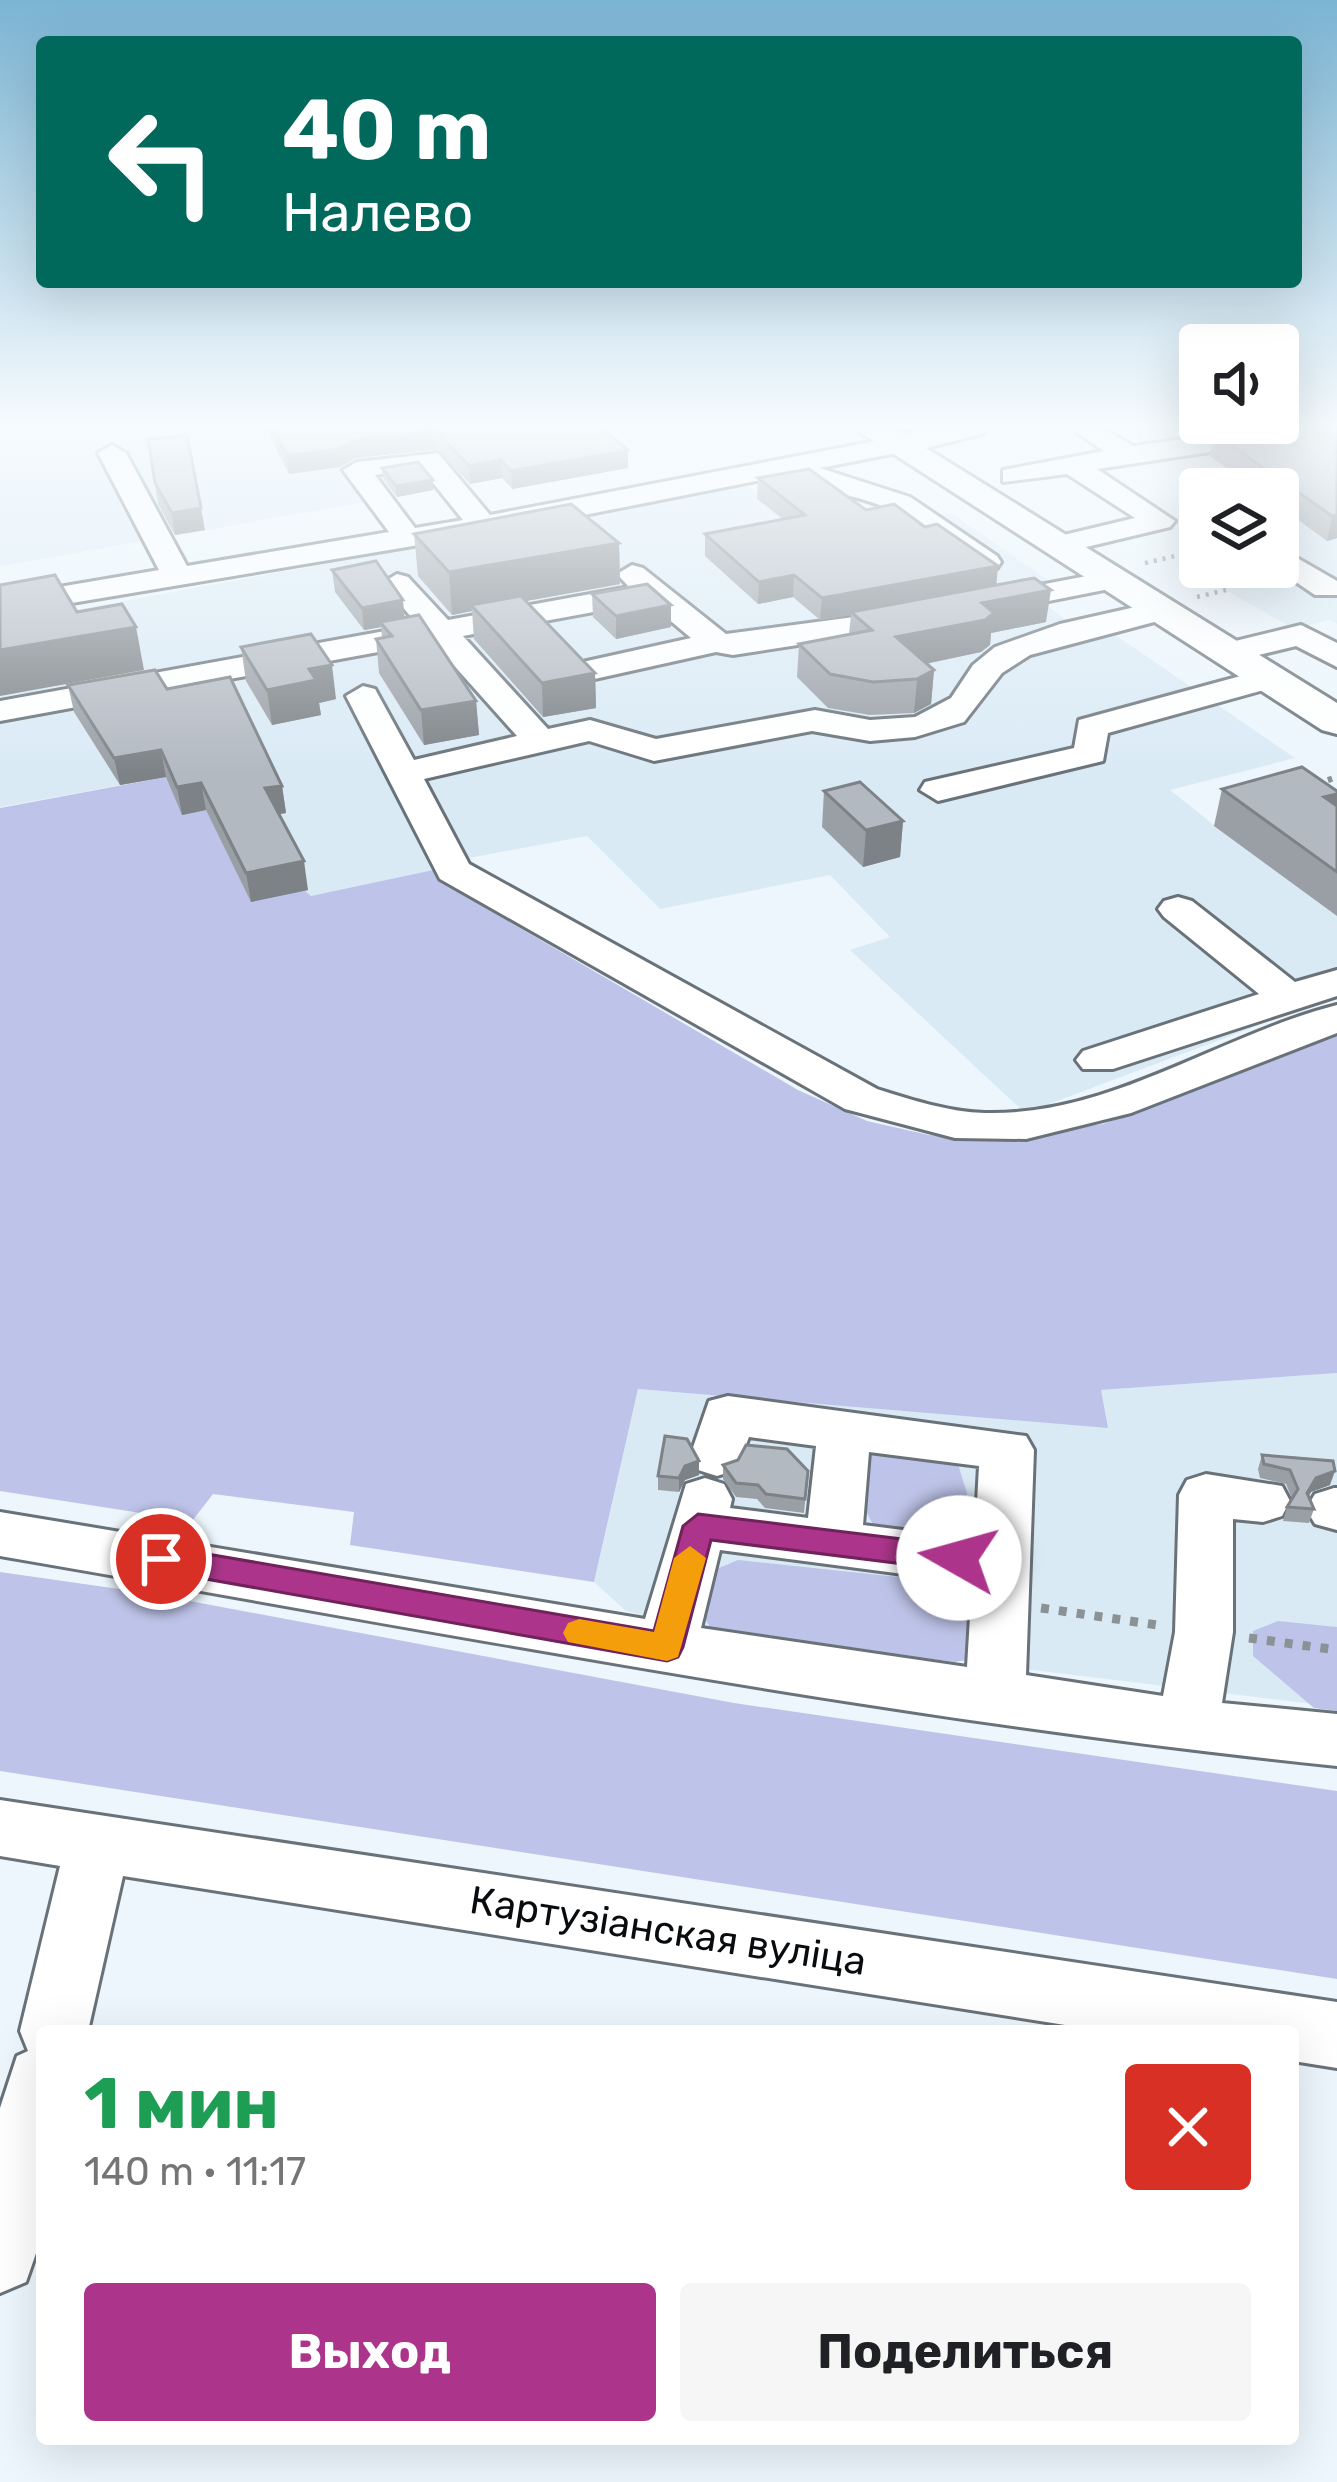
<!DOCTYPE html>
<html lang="ru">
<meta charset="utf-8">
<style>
:root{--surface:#fff;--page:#f6f6f6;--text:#202124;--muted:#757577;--accent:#ac358b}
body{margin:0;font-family:Rubik,sans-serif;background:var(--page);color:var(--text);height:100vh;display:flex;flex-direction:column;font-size:45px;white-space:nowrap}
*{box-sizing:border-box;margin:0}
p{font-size:39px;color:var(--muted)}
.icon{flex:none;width:66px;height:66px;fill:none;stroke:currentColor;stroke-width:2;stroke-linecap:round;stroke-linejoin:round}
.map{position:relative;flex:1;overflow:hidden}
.sheet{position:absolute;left:36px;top:2025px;width:1263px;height:420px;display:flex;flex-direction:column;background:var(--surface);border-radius:12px;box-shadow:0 12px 48px #0002}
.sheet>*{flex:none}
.guide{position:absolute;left:36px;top:36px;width:1266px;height:252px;border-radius:12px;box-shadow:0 12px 48px #0002;background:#00695c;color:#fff;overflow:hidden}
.buttons{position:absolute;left:1179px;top:324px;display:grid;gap:24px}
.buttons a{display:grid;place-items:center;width:120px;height:120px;border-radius:12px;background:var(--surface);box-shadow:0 12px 48px #0002;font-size:60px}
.pin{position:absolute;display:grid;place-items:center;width:102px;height:102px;color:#fff;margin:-51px;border:6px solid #fff;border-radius:50%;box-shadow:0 3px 12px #0007}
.me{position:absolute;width:132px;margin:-66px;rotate:277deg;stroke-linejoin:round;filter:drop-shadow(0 0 9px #0008)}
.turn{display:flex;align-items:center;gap:42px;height:252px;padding:0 48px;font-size:54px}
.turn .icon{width:156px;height:156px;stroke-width:2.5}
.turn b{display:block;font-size:84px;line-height:102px}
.round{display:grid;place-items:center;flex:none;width:126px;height:126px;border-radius:12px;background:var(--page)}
.headline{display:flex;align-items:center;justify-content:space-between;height:204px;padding:0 48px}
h1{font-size:72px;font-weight:700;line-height:90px;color:#1e9e55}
.action{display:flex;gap:24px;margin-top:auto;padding:24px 48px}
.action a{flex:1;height:138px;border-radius:12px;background:var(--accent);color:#fff;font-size:48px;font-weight:700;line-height:138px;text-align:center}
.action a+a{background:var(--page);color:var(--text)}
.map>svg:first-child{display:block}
</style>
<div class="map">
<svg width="1337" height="2482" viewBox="0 0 1337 2482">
<rect width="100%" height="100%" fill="#ecf6fc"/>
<g fill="#daeaf5">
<polygon points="0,427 418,427 457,486 0,566"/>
<polygon points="748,486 761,498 865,531 951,513 1069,595 1044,603 1071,624 1092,619 1295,758 1170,790 1214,825 1294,803 1337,849 1337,996 1025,1113 850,950 890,937 830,875 660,909 587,836 437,864 438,869 312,897 166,777 0,807 0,624"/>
<polygon points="1337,510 1337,624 1329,620 1294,629 1210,581 1223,577 1207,567 1278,567 1278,522"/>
<polygon points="1337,1373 1337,1707 712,1631 626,1611 594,1582 638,1389 1107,1427 1100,1390"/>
</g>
<g fill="#bec4e9">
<polygon points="166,777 212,809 311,896 438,869 465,896 798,1090 867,1121 929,1135 976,1140 1103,1124 1337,1036 1337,1373 1101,1390 1108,1428 638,1389 594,1582 350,1545 354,1512 213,1494 192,1521 0,1491 0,808"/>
<polygon points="872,1451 955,1455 967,1493 958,1529 937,1541 874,1527 862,1503"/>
<polygon points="738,1560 945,1582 982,1608 972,1659 955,1662 712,1631 703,1615 714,1570"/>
<polygon points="0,1572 147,1593 734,1703 1337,1791 1337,1979 0,1771"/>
<polygon points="1278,1621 1337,1627 1337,1711 1314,1708 1253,1656 1253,1631"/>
</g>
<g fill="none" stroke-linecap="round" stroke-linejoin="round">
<defs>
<g id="minor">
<polygon points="1069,427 1101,427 1133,446 1256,429 1269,437 1256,445 1097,469 1175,521 1170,527 1057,554 1042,545 1047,539 1135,518 1067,474 1003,482 1003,470 1104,451"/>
<path d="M 897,437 L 907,439 L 907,451 L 820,468 L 910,497 L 997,556 L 1001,562 L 997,568 C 961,577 921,525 891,510 C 859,494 822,494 792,474 L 503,531 L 0,615 L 0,597 L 159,570 L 98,453 L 112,445 L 126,453 L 187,566 L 389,532 L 343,470 L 357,462 L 438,453 L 490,515 ZM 421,468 L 463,520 L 415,528 L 375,475 Z"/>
<polygon points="1278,547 1337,581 1337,595 1315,595 1274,567"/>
<path d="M 632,565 L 643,568 L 726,634 L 914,609 L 930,618 L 914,627 L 733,655 L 716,652 L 581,682 L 565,672 L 569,665 L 691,638 L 648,602 L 463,636 L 548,729 L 590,720 L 656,739 L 815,710 L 870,720 L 915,717 L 951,698 L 973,665 L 995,647 L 1060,624 L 1162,601 L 1178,610 L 1173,617 L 1030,655 L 1002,673 L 964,722 L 915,737 L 870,741 L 812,731 L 654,761 L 589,741 L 424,779 L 469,864 L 877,1089 C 912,1100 948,1112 985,1113 C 1111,1116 1219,1035 1337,1005 L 1337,1033 L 1131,1113 L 1026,1139 L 955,1138 L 845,1109 L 440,879 L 346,696 L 363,686 L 375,689 L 414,760 L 517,736 L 433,642 L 0,721 L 0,701 L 418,625 L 382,583 L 397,574 L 408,577 L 448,620 L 629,587 L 617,574 Z"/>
<polygon points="1113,571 1128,580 1124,586 988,613 972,604 988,595"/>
<polygon points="1301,625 1337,643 1337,667 1296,646 1230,662 1214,652 1219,645"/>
<polygon points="1270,668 1287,678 1282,685 1108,733 1103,761 938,801 920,790 925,782 1074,748 1079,720"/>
<polygon points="1178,897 1192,901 1295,982 1337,970 1337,996 1113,1069 1083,1069 1076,1060 1083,1051 1259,994 1164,917 1158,909 1164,901"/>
<path d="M 728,1396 L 1026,1436 L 1034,1450 L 1026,1675 L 1163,1696 L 1175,1632 L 1179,1495 L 1187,1480 L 1206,1474 L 1282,1486 L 1290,1501 L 1282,1516 L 1263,1522 L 1233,1519 L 1233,1632 L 1222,1703 L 1337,1714 L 1337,1766 C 889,1720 444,1632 0,1556 L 0,1512 L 645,1619 L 686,1484 L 705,1478 L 724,1484 L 732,1499 L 730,1508 L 808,1518 L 816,1446 L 749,1437 L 736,1470 L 717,1476 L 698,1470 L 690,1456 L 709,1401 ZM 869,1452 L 979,1466 L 975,1539 L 863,1525 ZM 720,1550 L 972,1583 L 967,1667 L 701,1628 Z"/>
<polygon points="1334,1488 1337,1488 1337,1530 1315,1524 1306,1509 1315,1494"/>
<polygon points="0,1800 1337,2002 1337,2068 1293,2061 1293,2031 1103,2031 123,1876 88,2031 42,2031 42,2236 26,2282 0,2293 0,2108 17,2056 28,2051 20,2031 60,1866 0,1856"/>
</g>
<polygon id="major" points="852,427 892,427 903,434 930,427 987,427 982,434 926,448 1337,703 1337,734 1322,730"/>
</defs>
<use href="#minor" stroke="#697278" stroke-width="6"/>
<use href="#major" stroke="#697278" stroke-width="6"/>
<g stroke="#8b9296" stroke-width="4.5" stroke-dasharray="3 6" stroke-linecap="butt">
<polyline points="999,430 1020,427"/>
<polyline points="1145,563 1184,554"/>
<polyline points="1197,597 1226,590"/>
</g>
<polyline stroke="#8b9296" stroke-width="6" stroke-dasharray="4.5 8" stroke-linecap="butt" points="1316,784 1337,777"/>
<g stroke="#8b9296" stroke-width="9" stroke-dasharray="8 10" stroke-linecap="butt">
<polyline points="1041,1608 1157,1625"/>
<polyline points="1249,1638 1337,1650"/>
</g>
<use href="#minor" fill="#fff" fill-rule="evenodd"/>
<use href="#major" fill="#fff" fill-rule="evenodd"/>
</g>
<g fill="#9a9fa6">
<polygon points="265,427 601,427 628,450 628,468 512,489 502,478 470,484 437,449 356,458 340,467 289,474"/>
<polygon points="1170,427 1238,427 1181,435"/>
<polygon points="1337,427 1337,538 1327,541 1278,505 1278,489 1255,489 1210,456 1214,433"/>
<polygon points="148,439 205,530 175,535 158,504"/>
<polygon points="382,468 433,490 397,497 383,478"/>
<polygon points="758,478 866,510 996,585 1046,622 991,633 990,645 981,652 926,664 934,670 931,704 914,713 870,715 828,708 797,677 799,644 849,634 851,615 820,620 793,597 758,604 705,556 705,534 783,519 757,499"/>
<polygon points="414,534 619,543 620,584 526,601 595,673 596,708 543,717 474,639 472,611 452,615 418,576"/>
<polygon points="332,570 404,618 476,701 479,735 424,745 379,673 376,639 382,638 381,627 364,630 335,592"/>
<polygon points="592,594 671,627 616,639 593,617"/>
<polygon points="241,647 336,699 319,703 321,715 272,725 246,681"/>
<polygon points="68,685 167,689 282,786 286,813 279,814 308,890 251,902 206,810 182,815 166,777 120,785 74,712"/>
<polygon points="1222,789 1337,791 1337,916 1214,826"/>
<polygon points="824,791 903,821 900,857 863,867 822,827"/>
<polygon points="1262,1455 1330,1485 1311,1492 1308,1497 1314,1509 1309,1523 1283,1521 1287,1507 1292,1499 1286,1484 1260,1478 1258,1469"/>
<polygon points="699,1461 699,1475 685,1480 679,1492 658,1490 658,1476"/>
<polygon points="723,1465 808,1471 804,1513 765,1508 757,1499 736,1497 723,1479"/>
</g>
<g fill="#7d8287">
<polygon points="1182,427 1238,427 1181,435"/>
<polygon points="436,431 437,449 356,458 340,467 289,474 287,456 355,440"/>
<polygon points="628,450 628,468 512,489 511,471"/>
<polygon points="501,460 502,478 470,484 469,466"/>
<polygon points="433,480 433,490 397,497 396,486"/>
<polygon points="201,508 205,530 175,535 172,513"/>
<polygon points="1337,515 1337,538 1327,541 1332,516"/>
<polygon points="619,543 620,584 476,610 471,605 472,611 452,615 449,572"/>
<polygon points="998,566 996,589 851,612 851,615 820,620 822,598"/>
<polygon points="794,575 793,597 758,604 759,582"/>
<polygon points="1051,590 1046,622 991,633 990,645 981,652 894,670 896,637 982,603"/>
<polygon points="403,600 405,623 380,622 381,627 364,630 362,608"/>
<polygon points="671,605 671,627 616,639 616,616"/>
<polygon points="136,627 144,670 0,696 0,650"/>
<polygon points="332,665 336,699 319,703 321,715 272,725 267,690 309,669"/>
<polygon points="934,670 931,704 914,713 917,679"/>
<polygon points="595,673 596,708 543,717 542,683"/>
<polygon points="476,701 479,735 424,745 421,710"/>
<polygon points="161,750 166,777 120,785 114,758"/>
<polygon points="201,783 206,810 182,815 177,787"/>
<polygon points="282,786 286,813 269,816 265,788"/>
<polygon points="1337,794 1337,804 1331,829 1324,797"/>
<polygon points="903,821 900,857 863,867 866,830"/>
<polygon points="304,861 308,890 251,902 246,873"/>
<polygon points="699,1461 699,1475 685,1480 679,1492 679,1478 685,1466"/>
<polygon points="1335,1471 1330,1485 1311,1492 1302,1507 1307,1493 1316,1478"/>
</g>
<g fill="#b3b9c1" stroke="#7d8287" stroke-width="3">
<polygon points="272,427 601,427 628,450 511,471 501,460 469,466 436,431 355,440 338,449 287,456"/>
<polygon points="1256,427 1337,427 1337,515 1332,516 1214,433"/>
<polygon points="187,435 201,508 172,513 155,483 148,439"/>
<polygon points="418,462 433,480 396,486 382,468"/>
<polygon points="809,469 866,510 894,504 925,527 937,524 998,566 822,598 794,575 759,582 705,534 805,515 758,478"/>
<polygon points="571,504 619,543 449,572 414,534"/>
<polygon points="376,561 403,600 362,608 332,570"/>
<polygon points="55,575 77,612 122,604 136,627 0,650 0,585"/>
<polygon points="1034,578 1051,590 982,603 994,613 985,620 896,637 934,670 917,679 873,682 830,674 799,644 872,630 851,612"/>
<polygon points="647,584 671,605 616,616 592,594"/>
<polygon points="521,596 595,673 542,683 471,605"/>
<polygon points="419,615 476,701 421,710 376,639 392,636 380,622"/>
<polygon points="311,634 332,665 309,669 316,680 267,690 241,647"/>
<polygon points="155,670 167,689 230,677 282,786 265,788 304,861 246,873 201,783 177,787 161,750 114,758 68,685"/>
<polygon points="1302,767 1337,791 1337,794 1324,797 1337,806 1337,872 1222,789"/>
<polygon points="860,782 903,821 866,830 824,791"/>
<polygon points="665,1436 687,1439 699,1461 685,1466 679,1478 658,1476"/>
<polygon points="746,1445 787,1449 808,1471 805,1499 766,1494 758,1485 736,1483 723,1465 738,1460"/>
<polygon points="1262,1455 1333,1461 1335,1471 1316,1478 1307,1493 1314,1509 1287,1507 1298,1489 1290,1470 1264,1464"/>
</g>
<linearGradient id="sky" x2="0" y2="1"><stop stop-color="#7bb4d3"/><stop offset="0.55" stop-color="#f6fbfe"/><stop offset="1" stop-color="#f6fbfe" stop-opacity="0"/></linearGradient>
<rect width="1337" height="774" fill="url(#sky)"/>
<polygon fill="#ac358b" stroke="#70225a" stroke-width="3" points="698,1514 959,1546 975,1558 959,1571 711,1540 683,1647 678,1657 667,1661 161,1571 145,1559 161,1546 654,1631 683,1526"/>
<polygon fill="#f59e0b" points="690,1546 706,1558 678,1657 667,1661 568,1642 563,1633 568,1623 579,1619 654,1632 674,1558"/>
<g text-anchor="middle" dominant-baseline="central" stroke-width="9" stroke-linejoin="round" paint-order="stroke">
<g font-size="39" fill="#090c0e" stroke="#fff">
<text transform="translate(668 1931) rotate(9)">Картузіанская вуліца</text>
</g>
</g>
</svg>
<div class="buttons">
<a><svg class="icon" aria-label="sound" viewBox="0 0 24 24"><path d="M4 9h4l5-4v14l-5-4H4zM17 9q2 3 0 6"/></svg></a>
<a><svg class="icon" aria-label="layers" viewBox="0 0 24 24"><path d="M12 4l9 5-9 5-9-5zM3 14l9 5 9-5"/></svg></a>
</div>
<div class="pin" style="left:161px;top:1559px;background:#d93025"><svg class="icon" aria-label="arrive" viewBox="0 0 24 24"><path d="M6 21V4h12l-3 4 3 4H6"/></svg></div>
<svg class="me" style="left:959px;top:1558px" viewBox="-20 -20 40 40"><circle r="19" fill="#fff"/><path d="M0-13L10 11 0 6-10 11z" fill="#ac358b"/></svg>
<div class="guide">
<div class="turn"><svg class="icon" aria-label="left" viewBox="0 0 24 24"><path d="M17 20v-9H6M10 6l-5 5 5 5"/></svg><div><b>40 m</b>Налево</div></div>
</div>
<section class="sheet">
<div class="headline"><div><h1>1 мин</h1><p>140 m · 11:17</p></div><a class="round" style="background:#d93025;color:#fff"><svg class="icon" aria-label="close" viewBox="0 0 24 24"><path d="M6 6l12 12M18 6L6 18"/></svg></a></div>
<div class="action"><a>Выход</a><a>Поделиться</a></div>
</section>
</div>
